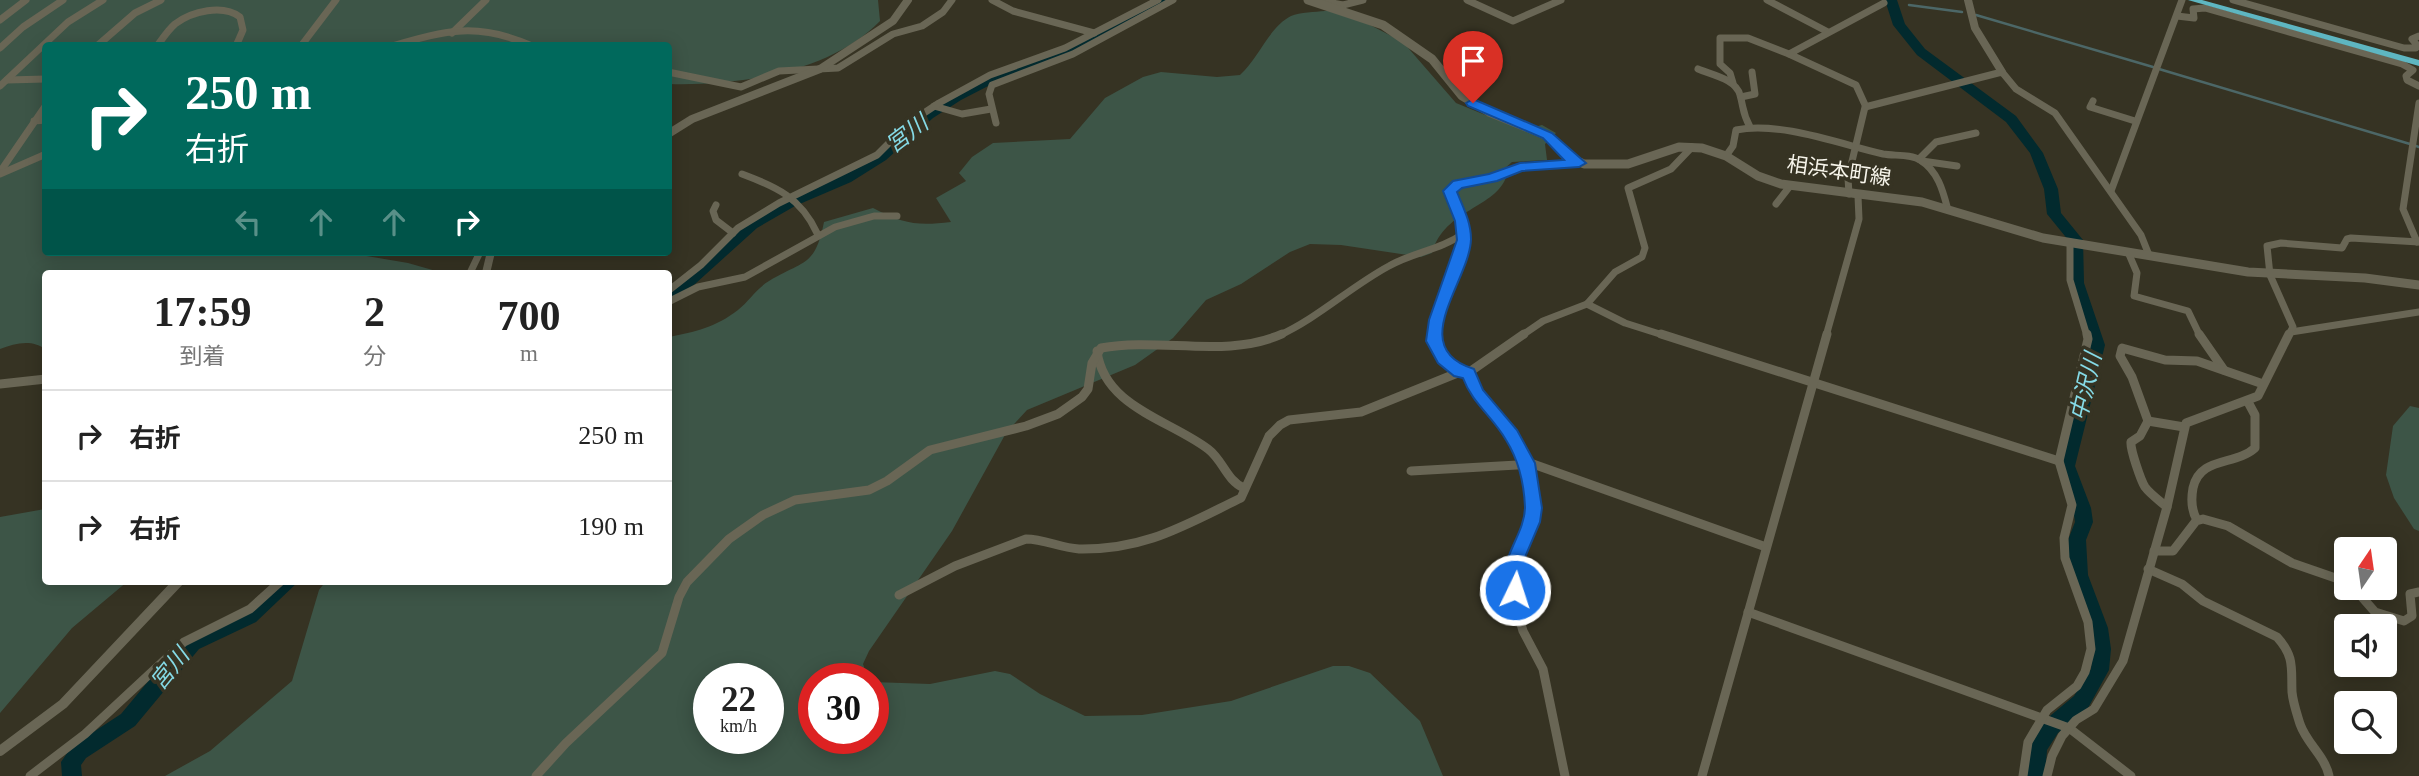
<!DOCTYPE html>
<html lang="ja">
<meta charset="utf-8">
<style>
:root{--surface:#fff;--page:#f6f6f6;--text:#222;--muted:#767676;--line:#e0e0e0}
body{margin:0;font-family:"Times New Roman","Noto Sans JP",serif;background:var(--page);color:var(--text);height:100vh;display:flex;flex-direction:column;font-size:26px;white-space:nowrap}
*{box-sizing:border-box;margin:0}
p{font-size:23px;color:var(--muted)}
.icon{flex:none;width:38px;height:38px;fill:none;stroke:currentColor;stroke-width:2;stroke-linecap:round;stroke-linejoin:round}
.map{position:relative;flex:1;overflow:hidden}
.panel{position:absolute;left:42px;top:270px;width:630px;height:315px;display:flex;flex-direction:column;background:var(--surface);border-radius:7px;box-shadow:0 4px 18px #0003}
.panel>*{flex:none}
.top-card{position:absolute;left:42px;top:42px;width:630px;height:214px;border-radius:7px;box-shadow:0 4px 18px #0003;background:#00695c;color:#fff;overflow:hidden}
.needle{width:46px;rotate:13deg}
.controls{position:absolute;left:2334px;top:537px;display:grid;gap:14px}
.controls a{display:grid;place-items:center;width:63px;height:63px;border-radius:7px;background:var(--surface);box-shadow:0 4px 18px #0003;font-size:35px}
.speed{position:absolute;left:693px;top:663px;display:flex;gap:14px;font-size:35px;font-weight:700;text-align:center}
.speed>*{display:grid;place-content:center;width:91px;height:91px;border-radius:50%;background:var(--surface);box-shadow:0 4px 18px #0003;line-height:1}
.speed small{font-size:18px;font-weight:400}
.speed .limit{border:10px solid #d22;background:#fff;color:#111}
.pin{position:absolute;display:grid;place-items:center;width:60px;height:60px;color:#fff;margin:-72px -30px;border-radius:50% 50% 50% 0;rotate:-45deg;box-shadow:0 0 7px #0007}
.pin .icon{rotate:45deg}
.me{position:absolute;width:77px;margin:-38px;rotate:4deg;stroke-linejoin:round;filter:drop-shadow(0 0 5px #0008)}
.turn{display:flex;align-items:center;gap:24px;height:147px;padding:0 28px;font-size:32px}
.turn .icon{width:91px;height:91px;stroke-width:2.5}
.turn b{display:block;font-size:49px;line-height:60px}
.lanes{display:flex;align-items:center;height:66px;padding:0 28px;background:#0003;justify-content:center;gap:35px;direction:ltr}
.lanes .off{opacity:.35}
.eta{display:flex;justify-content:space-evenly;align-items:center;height:119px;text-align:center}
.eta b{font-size:42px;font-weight:700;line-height:49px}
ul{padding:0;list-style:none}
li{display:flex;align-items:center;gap:21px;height:91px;padding:0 28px;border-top:2px solid var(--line)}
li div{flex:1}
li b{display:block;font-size:26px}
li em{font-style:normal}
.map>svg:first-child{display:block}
</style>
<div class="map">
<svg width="2419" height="776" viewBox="0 0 2419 776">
<rect width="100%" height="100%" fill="#363323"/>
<g fill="#3d5547" fill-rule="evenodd">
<path d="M 0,0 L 878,0 L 880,21 C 830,73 737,86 669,84 L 668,46 L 46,46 L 46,252 L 343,252 L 408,263 L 443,273 L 46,273 L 45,349 C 32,339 15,343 0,349 Z"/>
<path d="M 1325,11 L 1343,11 L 1403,42 L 1456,103 L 1522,130 L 1542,125 L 1556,133 L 1545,144 L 1547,160 L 1512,162 L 1503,170 L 1507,175 C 1496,209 1445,208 1432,253 L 1421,257 L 1341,245 L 1310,244 L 1290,252 L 1241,284 L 1206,300 L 1173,338 L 1135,365 L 1027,410 L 1006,433 L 952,531 L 869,651 L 863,664 L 868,679 L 814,679 L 814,738 L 873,738 L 873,682 L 930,684 L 995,671 L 1010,674 L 1040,694 L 1085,716 L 1142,715 L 1231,701 L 1333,666 L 1349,666 L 1370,673 L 1420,721 L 1443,776 L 165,776 L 210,751 L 292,681 L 319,590 L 326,581 L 668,581 L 669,337 C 695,332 716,327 738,310 C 749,301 757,288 769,281 C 804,260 815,267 824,222 L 873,208 C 904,224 917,226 951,222 L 936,198 L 966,181 L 959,173 L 972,157 L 993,143 L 1070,139 L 1105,98 L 1143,77 L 1161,72 L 1217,77 L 1240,75 C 1259,58 1269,27 1291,16 C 1300,12 1315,12 1325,11 ZM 709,679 L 768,679 L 768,738 L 709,738 Z"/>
<polygon points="2410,406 2419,408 2419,531 2414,529 2394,498 2386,475 2393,426"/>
<polygon points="45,509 46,581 128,581 72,628 0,713 0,517"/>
</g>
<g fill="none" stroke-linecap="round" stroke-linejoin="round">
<g stroke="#4c6767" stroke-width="2.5">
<polyline points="1891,2 1895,3"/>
<polyline points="1909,5 1962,12"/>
<polyline points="1976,15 2153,67"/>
<polyline points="2159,69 2410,144"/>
<polyline points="2416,146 2419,147"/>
</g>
<g fill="#022a2e" fill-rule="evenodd">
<polygon points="1156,0 1171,0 1080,50 992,84 961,100 933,118 886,160 851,182 795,206 757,228 695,284 668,302 668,289 747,222 785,200 841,176 876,154 923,112 953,94 984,78 1072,44"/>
<polygon points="1885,0 1897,0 1905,24 1925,49 2016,116 2043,153 2058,189 2061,213 2083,240 2084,283 2105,345 2075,466 2091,508 2093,522 2086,540 2088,575 2108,628 2111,649 2109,670 2088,708 2058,733 2047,750 2045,776 2025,776 2030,742 2044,721 2074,696 2091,669 2093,649 2090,628 2070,575 2068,540 2075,522 2073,508 2059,466 2089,345 2070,283 2069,241 2047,214 2044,189 2030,153 2006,122 1917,55 1893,25"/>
<polygon points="278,581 299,581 256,622 199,649 135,726 86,758 81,765 82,776 62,776 61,762 72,746 121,714 185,637 244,612"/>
</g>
<g stroke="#696655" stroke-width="7">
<polyline points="992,0 1013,11 1094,33"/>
<polyline points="1467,0 1513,21 1561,0"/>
<polyline points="1767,0 1828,32"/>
<polyline points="2233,0 2404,48 2416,48 2417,45 2412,39 2419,36"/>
<polyline points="1322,1 1343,5 1363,0"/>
<polyline points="2177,16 2194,18 2193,9 2205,8 2402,64 2413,70 2406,76 2407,80 2419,86"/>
<polyline points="0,20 26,0"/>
<polyline points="452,33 486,0"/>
<polyline points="97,46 135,13 161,0"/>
<path d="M 157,46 C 163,38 168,30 175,24 C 192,11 223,4 240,17 L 243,30 L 236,46"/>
<polyline points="301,46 336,0"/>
<path d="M 392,46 C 447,30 478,22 532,46"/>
<polyline points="0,48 23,27 63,0"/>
<path d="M 1698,69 C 1712,75 1736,79 1740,95 C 1744,109 1742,112 1750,127"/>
<polyline points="668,72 741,87 779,71 838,68 893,34 922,26 943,12 952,0"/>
<polyline points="7,80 46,79"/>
<polyline points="1733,83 1730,73 1720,64 1720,38 1748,38 1789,54"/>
<polyline points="0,86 68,22 103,0"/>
<polyline points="1741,97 1755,94 1752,72"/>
<polyline points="2093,101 2090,107 2135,121"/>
<polyline points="934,106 962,114 991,109"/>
<polyline points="1866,107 1856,85 1789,54 1884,3"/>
<polyline points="34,121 46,120"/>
<polyline points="996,123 989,94 992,85 1073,54 1173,0"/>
<path d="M 1726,156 L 1733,146 L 1736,130 C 1780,121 1840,144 1883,154 C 1894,156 1911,154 1920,160 C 1938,171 1943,191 1948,210"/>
<polyline points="1919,159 1936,142 1976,133"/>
<polyline points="1922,161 1957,166"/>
<polyline points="0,172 46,105"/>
<polyline points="0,174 46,154"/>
<path d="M 742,174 C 777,187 801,198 817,233"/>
<polyline points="2111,191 2182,0"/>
<polyline points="1849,194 1848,178 1865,107 2002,72 2016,89 2055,113 2141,235 2149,255"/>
<polyline points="1776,204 1790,186"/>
<polyline points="716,205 713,211 716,220 733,233"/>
<polyline points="2417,242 2403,209 2419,103"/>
<polyline points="2070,243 2070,280 2087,336"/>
<polyline points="2128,252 2137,273 2134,296 2188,311 2200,336"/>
<polyline points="470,273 480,252"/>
<polyline points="668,291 701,265 738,228 779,203 877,155 909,123 939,103 990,75 1065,48 1158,0"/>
<polyline points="668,302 698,287 745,277 835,227 874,216 897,216"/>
<polyline points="1587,304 1625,323 1666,336"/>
<polyline points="2291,332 2419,312"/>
<path d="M 1278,336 C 1318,318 1350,287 1389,266 C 1413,252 1441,250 1464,233"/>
<path d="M 1435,336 C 1437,302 1465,271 1464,238 C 1464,221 1454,207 1450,191 L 1458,184 L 1492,178 L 1520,167 L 1579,163"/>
<polyline points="1521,336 1543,321 1587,304 1615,272 1642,257 1645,248 1628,188 1671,169 1692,147"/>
<polyline points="1826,336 1859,219 1858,196"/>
<polyline points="2288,336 2293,327 2270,275 2267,246 2281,243 2342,248 2347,239 2351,238 2419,242"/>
</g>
<g stroke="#696655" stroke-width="9">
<path d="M 1435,334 C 1437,353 1448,369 1468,373 L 1524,334"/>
<polyline points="1661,334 2059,461"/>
<polyline points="2199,334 2224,370"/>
<path d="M 1097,351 C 1104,407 1170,420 1208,449 C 1223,460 1226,480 1244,488"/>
<polyline points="1468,373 1476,393 1511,434 1526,463 1533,508 1531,522 1514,562 1517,610 1523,631 1543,669 1565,776"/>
<polyline points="0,384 46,379"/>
<polyline points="2148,421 2184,427"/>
<polyline points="1411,471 1533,464 1766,547"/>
<path d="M 2167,507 C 2160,501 2150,494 2145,487 C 2141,481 2130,449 2131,442 L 2140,436 L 2148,421 L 2132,377 L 2120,356 L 2122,348 L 2165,360 L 2197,361 L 2263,384"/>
<path d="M 2197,520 C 2191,510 2191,499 2193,488 C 2200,456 2235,466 2255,448 L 2255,415 L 2248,402"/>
<polyline points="2154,551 2173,551 2196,521 2203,519 2228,526 2292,563 2347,582"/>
<path d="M 2148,569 L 2182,584 L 2203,601 L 2277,637 C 2295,657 2291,668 2292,692 C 2293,703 2297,714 2300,724 C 2307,744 2325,756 2329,776"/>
<polyline points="2354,588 2375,612 2404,621 2412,616 2410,594 2419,592"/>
<path d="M 899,595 L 955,566 L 1026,539 C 1044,539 1061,548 1079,549 C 1145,550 1183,526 1241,498 L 1269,436 L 1280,425 L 1289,420 L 1361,412 L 1460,372"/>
<polyline points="1748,612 2069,728 2131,776"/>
<polyline points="30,776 85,734 184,642 250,609 281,581"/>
<path d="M 536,776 L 566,743 L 662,653 L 679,597 L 687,582 L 729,539 L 763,515 L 795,500 L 869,490 L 887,481 L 930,450 L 1026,426 L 1058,414 L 1082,397 L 1088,389 L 1092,363 L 1101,348 C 1160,337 1226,359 1282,334"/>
<polyline points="1702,776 1827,334"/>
<polyline points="2023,776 2028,742 2047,710 2077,686 2085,672 2091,649 2088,622 2065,558 2064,538 2072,505 2059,461 2088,339 2087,334"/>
<polyline points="2047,776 2052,756 2062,736 2076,720 2094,709 2123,661 2167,507 2186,423 2258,396 2289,334"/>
</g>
<g stroke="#696655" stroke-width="8">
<polyline points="1968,0 1975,28 2002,72"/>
<polyline points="668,134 692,119 820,69 893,21 908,0"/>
<polyline points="486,273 491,252"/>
</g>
<polyline stroke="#696655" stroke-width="10" points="0,751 63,704 179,581"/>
<polyline stroke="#696655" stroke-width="9" points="1308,0 1383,25 1432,59 1462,96 1489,112 1548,136 1569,157 1584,164 1628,164 1679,147 1702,148 1726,156 1758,176 1781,184 1922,202 2043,238 2248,272 2365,278 2419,285"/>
<polygon fill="#5eb6c1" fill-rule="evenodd" points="2188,0 2202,0 2419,60 2419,66"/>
</g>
<path fill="#1a73e8" stroke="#114b97" stroke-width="2" d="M 1473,99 L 1552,133 L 1586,163 L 1579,167 L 1522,171 L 1497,181 L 1462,188 L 1457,192 C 1463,207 1471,222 1471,239 C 1470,281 1405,348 1474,369 L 1483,390 L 1517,430 L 1535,463 L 1542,508 L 1540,522 L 1523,562 L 1524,590 L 1521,595 L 1515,597 L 1508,595 C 1493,564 1525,537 1525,507 C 1524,484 1518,459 1506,440 C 1493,417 1472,403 1463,378 L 1454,376 L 1438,363 L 1426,341 L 1429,320 L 1457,240 L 1455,221 L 1443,191 L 1453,181 L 1489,174 L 1520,163 L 1564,160 L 1543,138 L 1468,106 L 1466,103 Z"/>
<g text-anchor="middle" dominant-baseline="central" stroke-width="7" stroke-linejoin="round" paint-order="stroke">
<g font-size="21" fill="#f7f5eb" stroke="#363323">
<text transform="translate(1839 171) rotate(8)">相浜本町線</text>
</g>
<g font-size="23" font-style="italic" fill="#85dae6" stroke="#363323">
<text transform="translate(907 134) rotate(-37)">宮川</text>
<text transform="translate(2086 387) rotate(-77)">中沢川</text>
<text transform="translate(170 669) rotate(-51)">宮川</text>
</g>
</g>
</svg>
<div class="controls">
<a><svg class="needle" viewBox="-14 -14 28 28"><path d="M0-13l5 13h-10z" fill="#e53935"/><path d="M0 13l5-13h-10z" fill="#767676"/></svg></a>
<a><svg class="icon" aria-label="sound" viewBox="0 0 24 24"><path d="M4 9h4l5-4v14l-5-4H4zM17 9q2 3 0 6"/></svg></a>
<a><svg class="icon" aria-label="search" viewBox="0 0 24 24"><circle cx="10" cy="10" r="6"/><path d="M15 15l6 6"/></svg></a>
</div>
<div class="speed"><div>22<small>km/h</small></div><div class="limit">30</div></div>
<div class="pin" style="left:1473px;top:103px;background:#d93025"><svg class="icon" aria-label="arrive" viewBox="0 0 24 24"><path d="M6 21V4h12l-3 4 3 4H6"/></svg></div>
<svg class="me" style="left:1515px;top:590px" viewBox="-20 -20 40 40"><circle r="17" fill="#1a73e8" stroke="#fff" stroke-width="3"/><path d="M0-11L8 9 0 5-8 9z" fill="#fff"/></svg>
<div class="top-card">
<div class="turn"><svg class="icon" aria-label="right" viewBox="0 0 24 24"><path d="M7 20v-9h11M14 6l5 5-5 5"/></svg><div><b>250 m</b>右折</div></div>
<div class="lanes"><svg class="icon off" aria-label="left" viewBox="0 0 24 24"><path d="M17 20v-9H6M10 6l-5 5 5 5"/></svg><svg class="icon off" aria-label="ahead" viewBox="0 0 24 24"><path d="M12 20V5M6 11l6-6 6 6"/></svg><svg class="icon off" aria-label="ahead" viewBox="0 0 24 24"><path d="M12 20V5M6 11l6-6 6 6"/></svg><svg class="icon" aria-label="right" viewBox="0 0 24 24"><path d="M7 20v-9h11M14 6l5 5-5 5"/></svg></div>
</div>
<section class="panel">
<div class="eta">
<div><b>17:59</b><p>到着</p></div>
<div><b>2</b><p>分</p></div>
<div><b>700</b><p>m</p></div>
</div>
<ul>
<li><svg class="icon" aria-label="right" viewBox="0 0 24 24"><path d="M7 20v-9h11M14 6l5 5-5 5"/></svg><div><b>右折</b></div><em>250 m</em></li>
<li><svg class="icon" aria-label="right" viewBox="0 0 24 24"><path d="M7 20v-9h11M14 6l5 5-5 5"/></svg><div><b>右折</b></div><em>190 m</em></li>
</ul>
</section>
</div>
